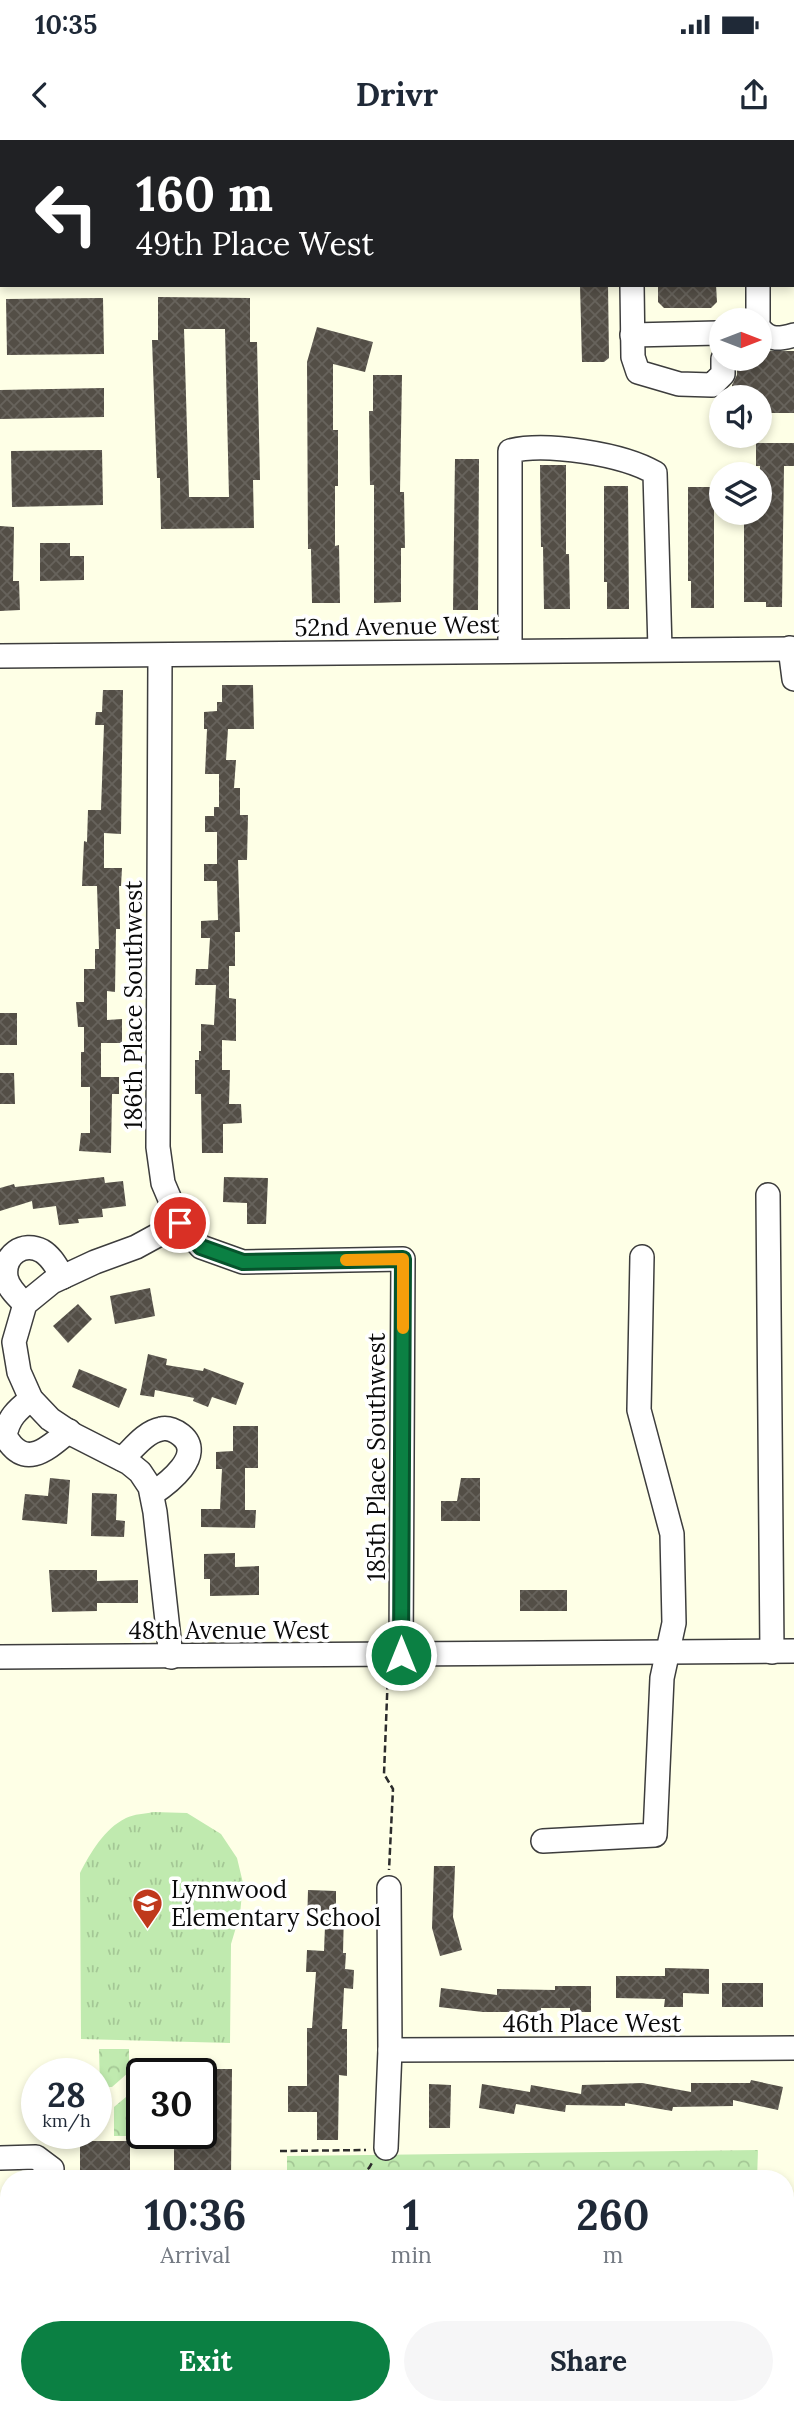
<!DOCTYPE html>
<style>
:root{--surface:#fff;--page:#f6f6f7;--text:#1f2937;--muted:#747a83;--accent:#0b8043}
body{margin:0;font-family:Lora,serif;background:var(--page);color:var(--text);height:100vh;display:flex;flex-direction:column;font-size:26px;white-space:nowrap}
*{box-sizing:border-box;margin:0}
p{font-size:23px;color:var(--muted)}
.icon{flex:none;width:38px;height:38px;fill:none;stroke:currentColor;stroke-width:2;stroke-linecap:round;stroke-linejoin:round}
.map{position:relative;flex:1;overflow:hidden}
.side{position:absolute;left:0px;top:2030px;width:794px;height:245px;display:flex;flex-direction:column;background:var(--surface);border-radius:28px 28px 0 0;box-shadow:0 4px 10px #0003}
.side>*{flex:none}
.top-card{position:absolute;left:0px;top:0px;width:794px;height:147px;box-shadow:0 4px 10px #0003;background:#202124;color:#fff;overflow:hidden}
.needle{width:46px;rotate:90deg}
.controls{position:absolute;left:709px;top:168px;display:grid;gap:14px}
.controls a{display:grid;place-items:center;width:63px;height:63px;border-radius:50%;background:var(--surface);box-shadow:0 4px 10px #0003;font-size:35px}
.speed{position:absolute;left:21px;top:1918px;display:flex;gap:14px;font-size:35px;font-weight:700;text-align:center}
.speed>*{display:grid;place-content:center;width:91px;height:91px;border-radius:50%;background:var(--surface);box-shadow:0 4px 10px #0003;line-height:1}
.speed small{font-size:18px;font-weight:400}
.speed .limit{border:4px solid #111;border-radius:10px;background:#fff;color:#111}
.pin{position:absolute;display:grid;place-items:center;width:60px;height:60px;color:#fff;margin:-30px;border:4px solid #fff;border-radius:50%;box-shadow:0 2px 7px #0007}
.me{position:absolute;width:77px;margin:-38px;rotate:0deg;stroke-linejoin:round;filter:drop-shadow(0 0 5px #0008)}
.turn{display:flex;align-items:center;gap:24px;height:147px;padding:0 21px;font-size:32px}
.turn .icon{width:91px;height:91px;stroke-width:2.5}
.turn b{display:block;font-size:49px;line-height:60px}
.eta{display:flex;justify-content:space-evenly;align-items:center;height:119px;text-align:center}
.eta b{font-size:42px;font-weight:800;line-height:49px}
.action{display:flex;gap:14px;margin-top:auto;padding:14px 21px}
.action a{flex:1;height:80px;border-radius:42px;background:var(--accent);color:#fff;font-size:28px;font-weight:800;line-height:80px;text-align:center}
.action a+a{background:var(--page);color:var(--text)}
.status{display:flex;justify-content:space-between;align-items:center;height:49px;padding:0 35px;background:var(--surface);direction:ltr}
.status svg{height:19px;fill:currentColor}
header{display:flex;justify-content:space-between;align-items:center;height:91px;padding:0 21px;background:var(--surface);font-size:32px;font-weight:800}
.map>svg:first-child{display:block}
</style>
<div class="status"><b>10:35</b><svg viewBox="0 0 49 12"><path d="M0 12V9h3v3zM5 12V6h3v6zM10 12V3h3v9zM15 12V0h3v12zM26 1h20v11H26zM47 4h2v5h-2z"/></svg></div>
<header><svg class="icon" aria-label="back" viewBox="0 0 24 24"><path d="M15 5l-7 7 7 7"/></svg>Drivr<svg class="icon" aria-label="share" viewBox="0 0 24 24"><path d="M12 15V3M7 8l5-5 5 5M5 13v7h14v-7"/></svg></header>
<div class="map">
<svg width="794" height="2275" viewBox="0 0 794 2275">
<defs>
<pattern id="grass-tufts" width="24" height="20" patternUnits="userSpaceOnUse" patternTransform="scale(1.75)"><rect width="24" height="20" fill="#c0eaaf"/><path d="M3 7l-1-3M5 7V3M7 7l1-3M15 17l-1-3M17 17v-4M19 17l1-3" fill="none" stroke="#a4c795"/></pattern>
<pattern id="park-crowns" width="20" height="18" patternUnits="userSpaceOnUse" patternTransform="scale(1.75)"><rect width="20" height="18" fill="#c0eaaf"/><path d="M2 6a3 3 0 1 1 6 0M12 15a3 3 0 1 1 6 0" fill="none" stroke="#a4c795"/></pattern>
<pattern id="building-cross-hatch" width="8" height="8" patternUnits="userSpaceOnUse" patternTransform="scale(1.75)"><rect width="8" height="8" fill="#534e46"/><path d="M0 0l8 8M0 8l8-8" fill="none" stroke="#67635c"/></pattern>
</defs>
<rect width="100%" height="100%" fill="#feffe6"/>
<path fill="url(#grass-tufts)" d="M 153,1672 L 187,1673 L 221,1694 L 237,1718 L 243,1743 L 240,1774 L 231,1804 L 230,1903 L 81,1899 L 80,1733 C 91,1712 104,1689 126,1678 C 134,1674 145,1674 153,1672 Z"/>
<g fill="url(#park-crowns)">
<polygon points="99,1909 129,1909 129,1932 112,1947 100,1947"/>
<polygon points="138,1947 138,1996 114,1996 114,1967"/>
<polygon points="758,2010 757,2039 287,2039 287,2016"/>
<rect x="286" y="2266" width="468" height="9"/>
</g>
<g fill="url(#building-cross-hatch)" fill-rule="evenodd">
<polygon points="580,145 608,145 609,218 604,222 582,222"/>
<polygon points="658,145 716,145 717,162 711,168 664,168 658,162"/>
<path d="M 158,157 L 250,158 L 250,202 L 257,202 L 260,340 L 253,340 L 254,388 L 161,389 L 160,338 L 157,338 L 152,200 L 158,200 ZM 184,189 L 225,189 L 229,357 L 189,357 Z"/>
<polygon points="103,158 104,214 7,215 6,159"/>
<polygon points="317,187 373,202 365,232 333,224 333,290 338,290 338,346 335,346 335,406 339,405 340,463 312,463 311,409 308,409 307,222"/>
<polygon points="760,211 794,211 794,273 760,273 760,257 732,257 732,245 737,235 737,219 760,219"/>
<polygon points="373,235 402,235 400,352 404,352 405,408 401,408 401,462 374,463 374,345 370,345 369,271 373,271"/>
<polygon points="104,248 104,277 0,279 0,250"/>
<polygon points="756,303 794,303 794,326 784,326 782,467 766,467 766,462 744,462 744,373 760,373 760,326 756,326"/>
<polygon points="102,310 103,365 12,367 11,311"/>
<polygon points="455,319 479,319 478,470 453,470"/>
<polygon points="540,325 566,325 566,414 569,414 570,469 544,469 543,407 541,407"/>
<polygon points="604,346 628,346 629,469 607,469 607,442 604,442"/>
<polygon points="688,347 714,347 714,468 691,468 691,441 688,441"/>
<polygon points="0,386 14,387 13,441 19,441 20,470 0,471"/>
<polygon points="40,403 70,403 70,416 84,416 84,440 40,441"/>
<polygon points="222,545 253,545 254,589 228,589 226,620 236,620 234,648 240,648 240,675 248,675 247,720 238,720 240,792 235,792 235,826 229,826 229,858 236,859 236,901 222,900 222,930 230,930 229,964 241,964 242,983 223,984 223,1013 202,1013 201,954 195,954 195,920 199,920 199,911 201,911 201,884 214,885 216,845 195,845 196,829 208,829 210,798 201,798 201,781 218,780 217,741 204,741 204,724 217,724 217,692 205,692 205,676 214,676 214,667 219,667 219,634 205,634 207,589 204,589 204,572 217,571 217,562 222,562"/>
<polygon points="103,550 123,550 121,694 104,693 104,728 122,728 121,746 119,746 120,789 116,789 115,852 107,851 107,880 122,879 122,903 101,903 101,937 119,937 119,954 112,954 111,1013 79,1011 81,993 90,993 90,947 81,947 81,912 84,912 84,887 78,887 76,862 84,862 84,829 95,829 95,809 99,809 97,746 82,746 84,701 87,702 88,670 101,670 104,585 95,585 96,572 102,572"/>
<rect x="0" y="873" width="17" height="32"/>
<polygon points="0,933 14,933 15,964 0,964"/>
<polygon points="104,1037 105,1043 123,1041 126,1066 102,1069 103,1077 78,1079 79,1083 59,1085 56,1066 33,1069 32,1061 0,1071 0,1048 14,1044 15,1047"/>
<polygon points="224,1037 268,1038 266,1084 247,1084 247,1063 223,1062"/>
<polygon points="150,1148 155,1176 115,1184 110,1156"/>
<polygon points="78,1164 92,1179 68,1203 53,1186"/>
<polygon points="148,1214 167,1219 166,1225 203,1231 204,1228 244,1243 236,1265 212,1257 208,1267 193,1261 194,1258 155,1250 154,1257 140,1255"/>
<polygon points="79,1229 127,1249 119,1268 72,1247"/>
<polygon points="233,1286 258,1286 258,1328 245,1328 245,1370 256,1370 255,1388 201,1387 201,1369 220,1369 222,1329 216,1329 216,1312 233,1311"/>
<polygon points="50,1338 70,1340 67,1384 22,1380 25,1354 48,1356"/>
<polygon points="461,1338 480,1338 480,1381 441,1381 441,1361 457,1361"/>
<polygon points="92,1353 117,1354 116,1380 125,1381 124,1397 91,1396"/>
<polygon points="235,1413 235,1427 259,1426 259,1455 210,1456 210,1439 204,1439 204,1414"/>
<polygon points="49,1430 97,1430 97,1441 138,1440 138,1463 97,1463 97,1471 52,1472"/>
<rect x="520" y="1450" width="47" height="21"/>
<polygon points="434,1726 455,1726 453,1777 462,1810 440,1816 432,1788"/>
<polygon points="308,1750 336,1751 336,1771 344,1771 343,1813 346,1813 345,1829 354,1830 353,1849 344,1848 342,1889 347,1889 347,1936 339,1935 338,2000 317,2000 317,1972 288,1972 288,1946 307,1946 307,1888 312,1888 316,1832 306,1832 307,1810 324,1811 325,1786 307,1786"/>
<polygon points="665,1828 709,1829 709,1854 683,1853 683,1867 664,1867 665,1859 616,1858 616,1836 665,1836"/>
<rect x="722" y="1843" width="41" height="24"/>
<polygon points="555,1846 591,1846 591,1872 570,1872 570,1868 541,1868 541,1872 483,1872 439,1867 441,1848 497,1855 497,1849 555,1850"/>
<polygon points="201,1929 232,1929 231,2039 174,2039 174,1993 201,1993"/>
<polygon points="751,1940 783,1947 778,1970 733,1960 733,1966 673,1967 672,1971 625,1963 625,1966 566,1965 565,1972 516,1964 514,1974 479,1968 482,1944 530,1952 531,1945 581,1954 582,1945 642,1943 691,1952 691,1943 750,1943"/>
<polygon points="429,1944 451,1945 450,1988 429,1988"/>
<rect x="80" y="2001" width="50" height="38"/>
</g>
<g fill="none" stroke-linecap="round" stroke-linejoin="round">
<defs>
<g id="minor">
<polyline points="164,0 165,2"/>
<polyline points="307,0 310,2"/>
<polyline points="548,0 550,2"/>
<polyline points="632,145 633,217 638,232 679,244 712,245 723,234 723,219"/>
<polyline points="758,145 758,180"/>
<path d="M 760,189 C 770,201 780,199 794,195"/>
<polyline points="632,195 718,193 721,197"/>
<polyline points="790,508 794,539"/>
<path d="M 510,511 L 510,311 C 546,302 623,314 655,333 L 660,509"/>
<polyline points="0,516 794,509"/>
<polyline points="160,516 158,1007 163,1043 180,1083 201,1107 243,1122 403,1119 401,1515"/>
<polyline points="768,1055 772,1512"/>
<path d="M 25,1164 C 17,1156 8,1148 6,1137 C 3,1115 23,1101 42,1111 C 52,1117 57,1128 63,1137"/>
<path d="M 31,1259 C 17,1270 8,1278 5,1296 C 25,1330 46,1310 69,1291"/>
<path d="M 122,1319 C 133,1309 145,1292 161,1289 C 168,1287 176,1291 181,1295 C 206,1315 167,1344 152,1354"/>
<polyline points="0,1517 794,1511"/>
<polyline points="171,1517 155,1372 150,1347 140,1332 129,1323 74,1295 50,1279 31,1259 19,1232 14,1202 25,1164 52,1142 95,1122 136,1107 180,1083"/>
<polyline points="543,1701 655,1695 662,1538 674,1483 672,1394 639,1270 642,1117"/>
<polyline points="390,1910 794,1908"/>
<polyline points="386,2008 390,1910 389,1748"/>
<polyline points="0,2018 36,2017 52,2029"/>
<polyline points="214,2266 220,2275"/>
<polyline points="142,2275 148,2266"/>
</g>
<g id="highway">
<polyline points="665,0 668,2"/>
<polyline points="793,73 794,74"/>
</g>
</defs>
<use href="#minor" stroke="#3d3d3d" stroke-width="26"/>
<use href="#highway" stroke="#1b1b1b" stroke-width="37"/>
<g stroke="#2c2c2c" stroke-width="2.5" stroke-dasharray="7 3.5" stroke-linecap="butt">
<polyline points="388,1532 384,1634 393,1649 389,1730"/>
<polyline points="280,2011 366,2010"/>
<polyline points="359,2035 369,2028 372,2023"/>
<path d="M 319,2039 C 333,2030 348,2029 362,2039"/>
<polyline points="786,2118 794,2117"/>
<polyline points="110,2266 110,2275"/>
<polyline points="450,2275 450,2266"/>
</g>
<use href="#minor" stroke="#fff" stroke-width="23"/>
<use href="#highway" stroke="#fdc347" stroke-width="33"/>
</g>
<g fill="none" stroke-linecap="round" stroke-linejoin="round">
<defs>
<polyline id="route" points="180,1083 201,1107 243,1122 403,1119 401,1515"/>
</defs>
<use href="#route" stroke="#07532c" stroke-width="18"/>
<use href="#route" stroke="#0b8043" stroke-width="12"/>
<polyline stroke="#f59e0b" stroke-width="12" points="346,1120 403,1119 403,1188"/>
</g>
<defs>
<symbol id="school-pin" viewBox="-11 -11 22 30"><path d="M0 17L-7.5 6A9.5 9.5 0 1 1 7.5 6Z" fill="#bf391c" stroke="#fff"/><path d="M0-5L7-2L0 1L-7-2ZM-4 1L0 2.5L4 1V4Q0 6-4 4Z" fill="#fff"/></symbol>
</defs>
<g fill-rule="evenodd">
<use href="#school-pin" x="130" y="1746" width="35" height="47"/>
</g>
<g text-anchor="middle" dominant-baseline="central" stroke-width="7" stroke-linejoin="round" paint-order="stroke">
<g font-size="24" fill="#0a0a0a" stroke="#fff">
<text transform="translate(397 486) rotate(-1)">52nd Avenue West</text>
<text transform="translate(133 865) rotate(-90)">186th Place Southwest</text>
<text transform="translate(376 1317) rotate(-90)">185th Place Southwest</text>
<text x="229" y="1490">48th Avenue West</text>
<text x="592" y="1883">46th Place West</text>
</g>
<g font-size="24" fill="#0a0a0a" stroke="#fff" text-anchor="start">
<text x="171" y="1749">Lynnwood<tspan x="171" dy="28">Elementary School</tspan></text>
</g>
</g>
</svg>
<div class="controls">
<a><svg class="needle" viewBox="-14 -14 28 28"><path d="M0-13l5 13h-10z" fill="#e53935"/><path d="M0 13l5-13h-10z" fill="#747a83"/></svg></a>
<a><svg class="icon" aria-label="sound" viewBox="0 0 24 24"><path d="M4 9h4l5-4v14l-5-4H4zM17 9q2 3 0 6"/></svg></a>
<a><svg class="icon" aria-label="layers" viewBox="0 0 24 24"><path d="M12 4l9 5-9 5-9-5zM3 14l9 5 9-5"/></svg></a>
</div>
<div class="speed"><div>28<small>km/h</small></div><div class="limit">30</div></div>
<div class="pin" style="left:180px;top:1083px;background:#d93025"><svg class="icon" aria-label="arrive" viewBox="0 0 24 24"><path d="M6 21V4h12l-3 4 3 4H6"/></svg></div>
<svg class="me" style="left:401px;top:1515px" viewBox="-20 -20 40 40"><circle r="17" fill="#0b8043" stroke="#fff" stroke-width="3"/><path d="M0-11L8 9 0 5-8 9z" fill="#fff"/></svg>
<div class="top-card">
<div class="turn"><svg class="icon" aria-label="left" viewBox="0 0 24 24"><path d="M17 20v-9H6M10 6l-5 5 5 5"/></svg><div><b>160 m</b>49th Place West</div></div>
</div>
<section class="side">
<div class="eta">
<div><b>10:36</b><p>Arrival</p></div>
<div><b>1</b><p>min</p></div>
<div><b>260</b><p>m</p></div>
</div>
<div class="action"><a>Exit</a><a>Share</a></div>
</section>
</div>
